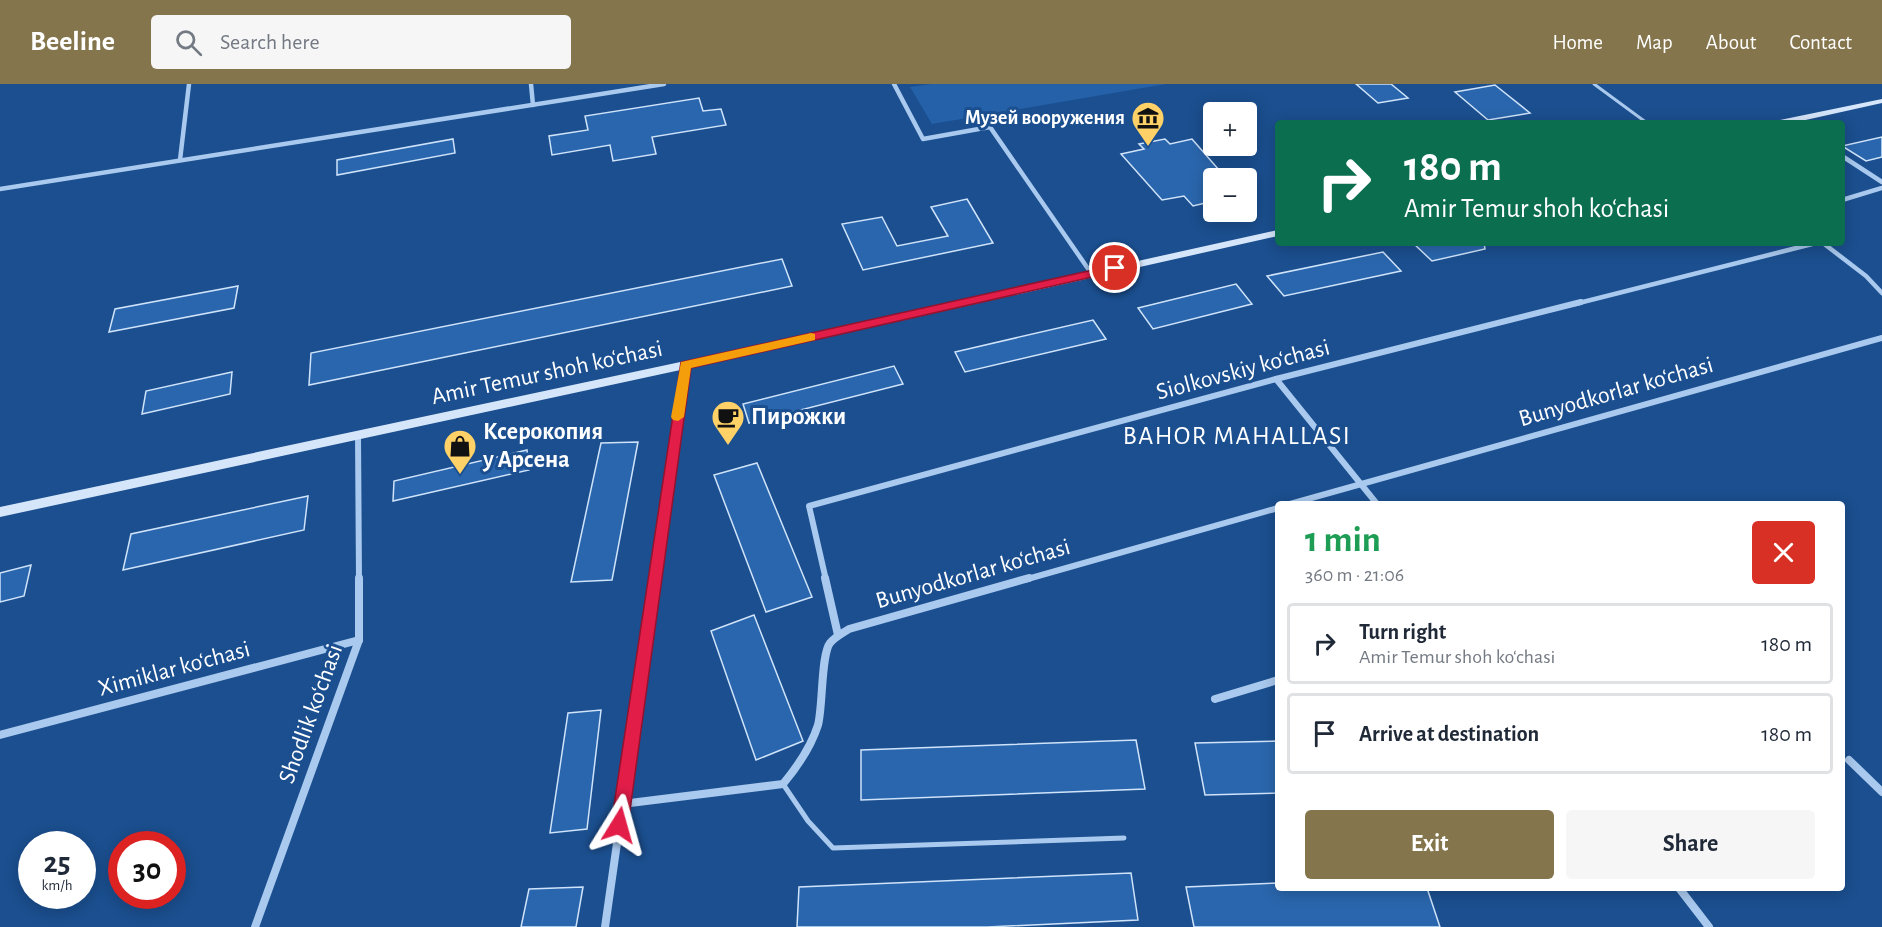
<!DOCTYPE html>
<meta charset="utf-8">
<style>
:root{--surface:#fff;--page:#f6f6f7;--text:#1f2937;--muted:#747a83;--line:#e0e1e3;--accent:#84754c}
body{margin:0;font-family:"Alegreya Sans",sans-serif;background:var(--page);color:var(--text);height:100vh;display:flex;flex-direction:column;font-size:22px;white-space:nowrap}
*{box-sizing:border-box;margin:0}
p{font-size:20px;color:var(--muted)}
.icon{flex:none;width:33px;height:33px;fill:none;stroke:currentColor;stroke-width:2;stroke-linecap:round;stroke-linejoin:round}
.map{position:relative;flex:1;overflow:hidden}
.sheet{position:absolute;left:1275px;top:417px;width:570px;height:390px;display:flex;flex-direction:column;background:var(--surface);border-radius:6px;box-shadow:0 3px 15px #0003}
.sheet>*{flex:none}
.banner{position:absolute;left:1275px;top:36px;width:570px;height:126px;border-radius:6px;box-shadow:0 3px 15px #0003;background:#0b6e4f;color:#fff;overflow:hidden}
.buttons{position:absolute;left:1203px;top:18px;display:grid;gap:12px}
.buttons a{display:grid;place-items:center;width:54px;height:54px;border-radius:6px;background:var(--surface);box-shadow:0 3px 15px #0003;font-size:30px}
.speed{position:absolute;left:18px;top:747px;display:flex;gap:12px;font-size:30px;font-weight:700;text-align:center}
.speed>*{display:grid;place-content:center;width:78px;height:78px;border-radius:50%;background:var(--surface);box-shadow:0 3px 15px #0003;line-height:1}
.speed small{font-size:15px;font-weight:400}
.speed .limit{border:9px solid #d22;background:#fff;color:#111}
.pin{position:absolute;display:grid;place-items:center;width:51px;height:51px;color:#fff;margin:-26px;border:3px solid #fff;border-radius:50%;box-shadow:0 2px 6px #0007}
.me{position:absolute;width:66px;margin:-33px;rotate:8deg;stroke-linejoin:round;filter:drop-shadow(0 0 4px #0008)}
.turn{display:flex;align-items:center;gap:21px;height:126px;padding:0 30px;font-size:27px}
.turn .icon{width:78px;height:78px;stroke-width:2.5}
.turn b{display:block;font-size:42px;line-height:51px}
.round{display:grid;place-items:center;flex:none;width:63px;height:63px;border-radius:6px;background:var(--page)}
.summary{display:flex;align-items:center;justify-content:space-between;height:102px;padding:0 30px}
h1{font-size:36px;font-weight:700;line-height:45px;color:#1e9e55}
.button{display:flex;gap:12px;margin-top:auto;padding:12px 30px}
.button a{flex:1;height:69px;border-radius:6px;background:var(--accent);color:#fff;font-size:24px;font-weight:700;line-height:69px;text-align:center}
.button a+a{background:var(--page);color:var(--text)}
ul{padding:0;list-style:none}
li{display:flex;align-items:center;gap:18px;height:81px;margin:0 12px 9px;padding:0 18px;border:3px solid var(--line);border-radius:6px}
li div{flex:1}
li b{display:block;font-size:22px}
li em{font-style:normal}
header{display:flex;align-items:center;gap:36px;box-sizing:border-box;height:84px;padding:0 30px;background:var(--accent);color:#fff}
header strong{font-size:28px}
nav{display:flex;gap:33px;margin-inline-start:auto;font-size:21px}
.search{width:420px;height:54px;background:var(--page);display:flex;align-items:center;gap:15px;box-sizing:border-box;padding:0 21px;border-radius:6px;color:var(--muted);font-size:22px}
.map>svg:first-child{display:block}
</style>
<header>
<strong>Beeline</strong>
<div class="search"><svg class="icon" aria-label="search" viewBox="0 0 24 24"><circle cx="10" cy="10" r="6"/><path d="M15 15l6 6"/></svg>Search here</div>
<nav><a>Home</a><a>Map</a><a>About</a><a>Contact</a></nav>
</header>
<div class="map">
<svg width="1882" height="843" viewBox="0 0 1882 843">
<rect width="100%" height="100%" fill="#1b4f8f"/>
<polygon fill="#2461a8" points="931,0 1166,0 932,40 910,3"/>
<g fill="#2a66ad" stroke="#cfe3fa" stroke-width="1.5">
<polygon points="1356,0 1391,0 1408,14 1378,19"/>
<polygon points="1495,1 1530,29 1488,36 1455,8"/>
<polygon points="699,14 703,27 721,25 726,41 652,53 656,70 613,77 610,61 552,71 549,52 588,46 585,32"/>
<polygon points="1882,53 1882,73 1866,77 1842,62"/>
<polygon points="453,55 455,69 337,91 337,76"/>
<polygon points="1165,55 1170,60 1192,55 1226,94 1214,94 1214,117 1193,122 1184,112 1162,116 1121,70 1144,65 1139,60"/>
<polygon points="967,115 993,159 863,186 842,140 882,133 897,162 948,152 931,123"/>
<polygon points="1413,159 1484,159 1485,165 1432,177"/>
<polygon points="1383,168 1401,187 1284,212 1267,192"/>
<polygon points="782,175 792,202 309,301 311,269"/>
<polygon points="1236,200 1252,220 1153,245 1138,224"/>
<polygon points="238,202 234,224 109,248 115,225"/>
<polygon points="1093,236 1106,255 965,288 955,268"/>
<polygon points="894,282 903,300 749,339 743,320"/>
<polygon points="232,288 230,310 142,330 146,307"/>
<polygon points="638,358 612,496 571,498 601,359"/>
<polygon points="527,366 529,386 393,417 394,397"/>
<polygon points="757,379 812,513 766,528 714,391"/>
<polygon points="308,412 304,446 123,486 131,450"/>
<polygon points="31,481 24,512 0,518 0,489"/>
<polygon points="754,531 803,657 756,676 711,547"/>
<polygon points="601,626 587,745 550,749 568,629"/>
<polygon points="1136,656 1145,705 861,716 861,666"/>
<polygon points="1278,657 1278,709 1205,711 1195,659"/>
<polygon points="1131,789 1138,836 987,843 797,843 799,803"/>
<polygon points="1278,799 1278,804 1427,804 1440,843 1194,843 1186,803"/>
<polygon points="583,803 576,843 521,843 529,805"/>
</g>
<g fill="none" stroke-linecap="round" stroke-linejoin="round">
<polyline stroke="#a9c9ee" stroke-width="3" points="1594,0 1647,39"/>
<polyline stroke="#a9c9ee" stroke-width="5" points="783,700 808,737 833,764 1124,754"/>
<g stroke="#a9c9ee" stroke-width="4.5">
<polyline points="531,0 533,21"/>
<polyline points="894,0 923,55 990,43 1091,189"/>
<polyline points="1842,72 1882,98"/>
<polyline points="180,76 189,0"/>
<polyline points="0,105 664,0"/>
<polyline points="1842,116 1882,104"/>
<polyline points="1823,159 1866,192 1882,209"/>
<polyline points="1575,220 1816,159"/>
</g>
<g stroke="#a9c9ee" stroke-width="6">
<polyline points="1276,295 1377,420"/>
<polyline points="358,351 359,496"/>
<polyline points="1290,420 1882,254"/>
<polyline points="654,496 685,281"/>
<polyline points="826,496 809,422 1276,295 1581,218"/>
<polyline points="1024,496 1278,424"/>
</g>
<g stroke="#a9c9ee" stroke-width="8">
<polyline points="825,494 838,551"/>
<polyline points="1215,615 1278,596"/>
<polyline points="0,651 359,556"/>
<polyline points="1849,676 1882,708"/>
<path d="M 622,720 L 783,700 C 798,682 811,663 818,641 C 823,622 821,570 830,559 C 835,553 843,549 849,545 L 1029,494"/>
<polyline points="1679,804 1709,843"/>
<polyline points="255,843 359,556 359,494"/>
<polyline points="605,843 655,494"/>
</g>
<g fill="#d6e6fa" fill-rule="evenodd">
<polygon points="1882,15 1882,19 1792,39 1776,39 1780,36"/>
<polygon points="1278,146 1278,152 685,285 0,433 0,423 685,277"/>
</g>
</g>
<polygon fill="#e11d48" stroke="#92132f" stroke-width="1.5" points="1115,181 1120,184 1119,187 691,284 628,741 625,746 619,749 613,746 611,741 681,278"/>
<polygon fill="#f59e0b" points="811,249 815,250 815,256 691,284 684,333 678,337 673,336 671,333 681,278"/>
<defs>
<symbol id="museum-pin" viewBox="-11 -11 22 30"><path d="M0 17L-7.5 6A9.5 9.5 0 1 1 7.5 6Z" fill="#ffd166" stroke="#1b4f8f"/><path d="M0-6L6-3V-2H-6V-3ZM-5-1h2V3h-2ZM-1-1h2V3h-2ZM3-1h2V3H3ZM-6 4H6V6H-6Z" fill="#111"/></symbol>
<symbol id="cafe-pin" viewBox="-11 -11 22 30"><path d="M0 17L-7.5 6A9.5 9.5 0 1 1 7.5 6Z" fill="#ffd166" stroke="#1b4f8f"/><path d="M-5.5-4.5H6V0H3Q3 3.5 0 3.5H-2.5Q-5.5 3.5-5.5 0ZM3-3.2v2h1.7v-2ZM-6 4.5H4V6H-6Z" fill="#111"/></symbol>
<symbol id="shop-pin" viewBox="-11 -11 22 30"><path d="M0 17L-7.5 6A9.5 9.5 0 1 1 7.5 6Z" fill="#ffd166" stroke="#1b4f8f"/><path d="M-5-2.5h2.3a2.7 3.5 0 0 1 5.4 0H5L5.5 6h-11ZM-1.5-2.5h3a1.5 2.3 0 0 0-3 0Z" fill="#111"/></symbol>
</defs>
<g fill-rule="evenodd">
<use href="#museum-pin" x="1129" y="15" width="38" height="52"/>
<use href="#cafe-pin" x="709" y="314" width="38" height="52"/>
<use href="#shop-pin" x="441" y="343" width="38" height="52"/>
</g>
<g text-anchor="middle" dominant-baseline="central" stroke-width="6" stroke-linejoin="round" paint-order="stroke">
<g font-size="20" font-weight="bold" fill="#fff" stroke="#1b4f8f" text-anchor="end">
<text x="1125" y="34">Музей вооружения</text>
</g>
<g font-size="24" fill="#fff" stroke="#1b4f8f">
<text transform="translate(1243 286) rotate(-15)">Siolkovskiy ko‘chasi</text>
<text transform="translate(547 289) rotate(-12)">Amir Temur shoh ko‘chasi</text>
<text transform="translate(1616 308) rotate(-16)">Bunyodkorlar ko‘chasi</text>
<text transform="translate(973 490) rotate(-16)">Bunyodkorlar ko‘chasi</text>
<text transform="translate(174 585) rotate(-15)">Ximiklar ko‘chasi</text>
<text transform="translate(311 630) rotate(-70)">Shodlik ko‘chasi</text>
</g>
<g font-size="24" font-weight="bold" fill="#fff" stroke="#1b4f8f" text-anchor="start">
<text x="751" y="333">Пирожки</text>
<text x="483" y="348">Ксерокопия<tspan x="483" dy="28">у Арсена</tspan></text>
</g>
<g font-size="26" letter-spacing="1.5" fill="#fff" stroke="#1b4f8f">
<text x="1237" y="352">BAHOR MAHALLASI</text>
</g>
</g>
</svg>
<div class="buttons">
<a>+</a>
<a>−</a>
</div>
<div class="speed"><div>25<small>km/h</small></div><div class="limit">30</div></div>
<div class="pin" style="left:1115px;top:184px;background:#d93025"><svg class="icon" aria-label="arrive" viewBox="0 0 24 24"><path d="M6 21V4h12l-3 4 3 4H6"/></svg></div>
<svg class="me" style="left:619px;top:741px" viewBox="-20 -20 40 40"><path d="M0-17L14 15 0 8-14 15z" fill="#e11d48" stroke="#fff" stroke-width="4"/></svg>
<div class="banner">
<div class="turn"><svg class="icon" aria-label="right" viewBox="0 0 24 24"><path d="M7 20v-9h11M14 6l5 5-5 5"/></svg><div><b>180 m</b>Amir Temur shoh ko‘chasi</div></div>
</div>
<section class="sheet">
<div class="summary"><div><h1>1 min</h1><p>360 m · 21:06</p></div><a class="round" style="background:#d93025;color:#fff"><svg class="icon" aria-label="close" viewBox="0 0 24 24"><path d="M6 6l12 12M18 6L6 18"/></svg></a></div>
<ul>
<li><svg class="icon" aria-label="right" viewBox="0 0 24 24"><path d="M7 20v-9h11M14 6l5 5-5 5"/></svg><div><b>Turn right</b><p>Amir Temur shoh ko‘chasi</p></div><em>180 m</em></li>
<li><svg class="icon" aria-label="arrive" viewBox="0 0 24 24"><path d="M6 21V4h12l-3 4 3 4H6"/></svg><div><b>Arrive at destination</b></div><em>180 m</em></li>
</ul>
<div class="button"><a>Exit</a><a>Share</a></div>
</section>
</div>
